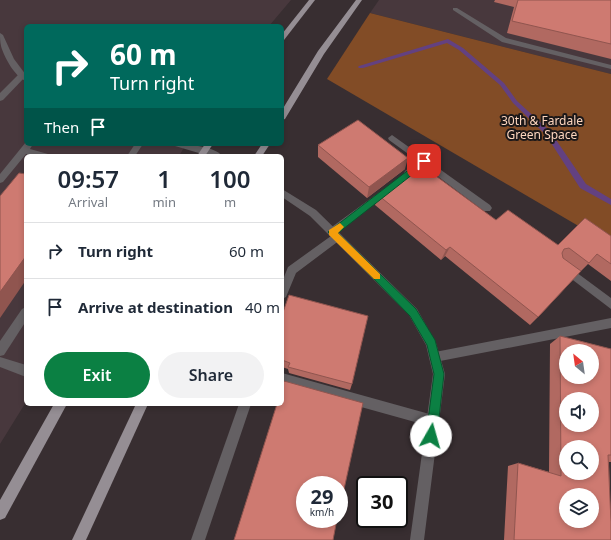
<!DOCTYPE html>
<style>
:root{--surface:#fff;--page:#f2f2f3;--text:#1f2937;--muted:#747a83;--line:#e0e1e3;--accent:#0b8043}
body{margin:0;font-family:"Noto Sans",sans-serif;background:var(--page);color:var(--text);height:100vh;display:flex;flex-direction:column;font-size:15px;white-space:nowrap}
*{box-sizing:border-box;margin:0}
p{font-size:13px;color:var(--muted)}
.icon{flex:none;width:22px;height:22px;fill:none;stroke:currentColor;stroke-width:2;stroke-linecap:round;stroke-linejoin:round}
.map{position:relative;flex:1;overflow:hidden}
.drawer{position:absolute;left:24px;top:154px;width:260px;height:252px;display:flex;flex-direction:column;background:var(--surface);border-radius:6px;box-shadow:0 2px 6px #0003}
.drawer>*{flex:none}
.hud{position:absolute;left:24px;top:24px;width:260px;height:122px;border-radius:6px;box-shadow:0 2px 6px #0003;background:#00695c;color:#fff;overflow:hidden}
.needle{width:26px;rotate:331deg}
.tools{position:absolute;left:559px;top:344px;display:grid;gap:8px}
.tools a{display:grid;place-items:center;width:40px;height:40px;border-radius:50%;background:var(--surface);box-shadow:0 2px 6px #0003;font-size:20px}
.speed{position:absolute;left:296px;top:476px;display:flex;gap:8px;font-size:20px;font-weight:700;text-align:center}
.speed>*{display:grid;place-content:center;width:52px;height:52px;border-radius:50%;background:var(--surface);box-shadow:0 2px 6px #0003;line-height:1}
.speed small{font-size:10px;font-weight:400}
.speed .limit{border:2px solid #111;border-radius:6px;background:#fff;color:#111}
.pin{position:absolute;display:grid;place-items:center;width:34px;height:34px;color:#fff;margin:-17px;border-radius:8px;box-shadow:0 2px 6px #0006}
.me{position:absolute;width:44px;margin:-22px;rotate:7deg;stroke-linejoin:round;filter:drop-shadow(0 0 3px #0008)}
.turn{display:flex;align-items:center;gap:14px;height:84px;padding:0 20px;font-size:18px}
.turn .icon{width:52px;height:52px;stroke-width:2.5}
.turn b{display:block;font-size:28px;line-height:34px}
.then{display:flex;align-items:center;height:38px;padding:0 20px;background:#0003;gap:8px;font-size:15px}
.eta{display:flex;justify-content:space-evenly;align-items:center;height:68px;text-align:center}
.eta b{font-size:24px;font-weight:600;line-height:28px}
.button{display:flex;gap:8px;margin-top:auto;padding:8px 20px}
.button a{flex:1;height:46px;border-radius:24px;background:var(--accent);color:#fff;font-size:16px;font-weight:600;line-height:46px;text-align:center}
.button a+a{background:var(--page);color:var(--text)}
ul{padding:0;list-style:none}
li{display:flex;align-items:center;gap:12px;height:56px;padding:0 20px;border-top:1px solid var(--line)}
li div{flex:1}
li b{display:block;font-size:15px}
li em{font-style:normal}
.map>svg:first-child{display:block}
</style>
<div class="map">
<svg width="611" height="540" viewBox="0 0 611 540">
<rect width="100%" height="100%" fill="#382e31"/>
<g fill="#48383d">
<polygon points="0,0 291,0 269,26 26,26 26,144 186,144 179,156 26,156 26,402 0,444"/>
<polygon points="379,0 611,0 611,74 370,13"/>
</g>
<polygon fill="#824c26" points="370,13 611,74 611,245 327,79"/>
<g fill="none" stroke-linecap="round" stroke-linejoin="round">
<polygon fill="#634181" fill-rule="evenodd" points="448,39 463,48 504,83 517,101 550,131 586,184 611,199 611,205 580,188 546,135 513,103 500,85 459,50 447,43 363,68 359,68 358,67 359,66"/>
<g fill="#646063" fill-rule="evenodd">
<polygon points="453,8 457,8 506,38 611,65 611,69 502,42 453,10"/>
<polygon points="19,74 22,74 26,76 3,100 0,101 0,93"/>
<polygon points="392,135 490,205 492,208 490,211 484,211 424,166 411,175 405,175 404,173 405,171 418,161 389,140 388,138"/>
<polygon points="26,142 26,144 33,144 30,149 48,154 49,156 34,156 26,154 3,182 0,183 0,174"/>
<polygon points="135,144 143,144 135,156 127,156"/>
<polygon points="388,186 392,189 391,191 337,233 342,237 340,240 296,273 286,297 282,299 282,282 288,267 331,236 327,232 329,229"/>
<polygon points="565,264 611,298 611,309 561,271 560,268 561,265"/>
<polygon points="26,307 26,321 4,355 0,356 0,341 22,309"/>
<polygon points="611,318 611,328 435,362 431,361 429,357 431,353 435,352"/>
<polygon points="0,357 26,365 26,377 0,367"/>
<polygon points="282,373 433,415 437,417 439,421 437,425 433,427 282,385"/>
<polygon points="239,404 251,404 205,540 191,540"/>
</g>
<g fill="#646063" fill-rule="evenodd">
<path d="M 0,33 L 3,35 L 14,59 L 26,75 L 26,81 C 15,77 4,57 1,46 C 0,42 0,37 0,33 Z"/>
<path d="M 174,144 C 186,144 215,146 222,156 L 209,156 L 175,146 Z"/>
<polygon points="282,189 316,210 417,309 436,343 445,374 424,540 410,540 433,374 426,345 409,315 310,216 282,197"/>
</g>
<g fill="#958e94" fill-rule="evenodd">
<polygon points="309,0 315,0 284,40 282,41 282,34"/>
<polygon points="356,0 362,0 324,54 285,119 282,120 282,110 318,51"/>
<polygon points="205,144 213,144 205,156 197,156"/>
<polygon points="262,144 270,144 262,156 254,156"/>
<polygon points="54,404 67,404 5,518 0,520 0,500"/>
<polygon points="136,404 148,404 86,540 72,540"/>
</g>
</g>
<g fill="#b16961">
<polygon points="495,0 611,0 611,59 507,33 514,7 494,2"/>
<polygon points="318,145 405,169 367,198 318,157"/>
<polygon points="378,195 496,220 558,245 611,236 611,281 588,264 581,271 538,317 530,325 445,256 441,260 375,205"/>
<polygon points="282,315 352,384 350,390 289,373 288,369 282,367"/>
<polygon points="560,336 611,349 611,462 609,462 611,540 504,540 508,466 518,463 549,472 550,344"/>
</g>
<g fill="#90554f">
<polygon points="408,158 405,169 367,198 369,187"/>
<polygon points="450,247 445,256 441,260 446,250"/>
<polygon points="26,256 26,280 0,318 0,292"/>
</g>
<g fill="#ce7a71" stroke="#90554f" fill-rule="evenodd">
<polygon points="518,0 611,0 611,44 512,21"/>
<polygon points="358,120 408,158 369,187 318,145"/>
<polygon points="417,165 419,166 421,165 496,220 508,210 558,245 585,218 611,236 611,264 597,254 589,263 569,248 564,249 562,253 563,258 581,271 538,317 450,247 446,250 378,195"/>
<polygon points="19,173 26,174 26,256 0,292 0,196"/>
<polygon points="289,295 368,316 352,384 288,367 290,363 282,360 282,315"/>
<path d="M 560,336 L 611,349 L 611,455 L 608,455 L 611,522 L 611,540 L 514,540 L 518,463 L 561,476 ZM 566,351 L 592,351 L 592,377 L 566,377 ZM 566,399 L 592,399 L 592,425 L 566,425 ZM 566,447 L 592,447 L 592,473 L 566,473 ZM 566,495 L 592,495 L 592,521 L 566,521 Z"/>
<polygon points="284,381 363,403 339,512 339,485 305,485 305,519 337,519 333,540 234,540 277,404 282,404 282,386"/>
</g>
<polygon fill="#0b8043" stroke="#07532c" points="424,158 427,159 427,163 338,233 416,309 435,340 444,374 437,436 435,440 431,441 427,440 426,436 434,374 427,345 410,316 328,232"/>
<polygon fill="#f59e0b" points="340,223 344,227 338,233 380,274 380,279 374,279 329,235 329,230"/>
<g text-anchor="middle" dominant-baseline="central" stroke-width="4" stroke-linejoin="round" paint-order="stroke">
<g font-size="12" fill="#ffd7bf" stroke="#1c1819">
<text x="542" y="120">30th &amp; Fardale<tspan x="542" dy="14">Green Space</tspan></text>
</g>
</g>
</svg>
<div class="tools">
<a><svg class="needle" viewBox="-14 -14 28 28"><path d="M0-13l5 13h-10z" fill="#e53935"/><path d="M0 13l5-13h-10z" fill="#747a83"/></svg></a>
<a><svg class="icon" aria-label="sound" viewBox="0 0 24 24"><path d="M4 9h4l5-4v14l-5-4H4zM17 9q2 3 0 6"/></svg></a>
<a><svg class="icon" aria-label="search" viewBox="0 0 24 24"><circle cx="10" cy="10" r="6"/><path d="M15 15l6 6"/></svg></a>
<a><svg class="icon" aria-label="layers" viewBox="0 0 24 24"><path d="M12 4l9 5-9 5-9-5zM3 14l9 5 9-5"/></svg></a>
</div>
<div class="speed"><div>29<small>km/h</small></div><div class="limit">30</div></div>
<div class="pin" style="left:424px;top:161px;background:#d93025"><svg class="icon" aria-label="arrive" viewBox="0 0 24 24"><path d="M6 21V4h12l-3 4 3 4H6"/></svg></div>
<svg class="me" style="left:431px;top:436px" viewBox="-20 -20 40 40"><circle r="19" fill="#fff"/><path d="M0-13L10 11 0 6-10 11z" fill="#0b8043"/></svg>
<div class="hud">
<div class="turn"><svg class="icon" aria-label="right" viewBox="0 0 24 24"><path d="M7 20v-9h11M14 6l5 5-5 5"/></svg><div><b>60 m</b>Turn right</div></div>
<div class="then">Then<svg class="icon" aria-label="arrive" viewBox="0 0 24 24"><path d="M6 21V4h12l-3 4 3 4H6"/></svg></div>
</div>
<section class="drawer">
<div class="eta">
<div><b>09:57</b><p>Arrival</p></div>
<div><b>1</b><p>min</p></div>
<div><b>100</b><p>m</p></div>
</div>
<ul>
<li><svg class="icon" aria-label="right" viewBox="0 0 24 24"><path d="M7 20v-9h11M14 6l5 5-5 5"/></svg><div><b>Turn right</b></div><em>60 m</em></li>
<li><svg class="icon" aria-label="arrive" viewBox="0 0 24 24"><path d="M6 21V4h12l-3 4 3 4H6"/></svg><div><b>Arrive at destination</b></div><em>40 m</em></li>
</ul>
<div class="button"><a>Exit</a><a>Share</a></div>
</section>
</div>
